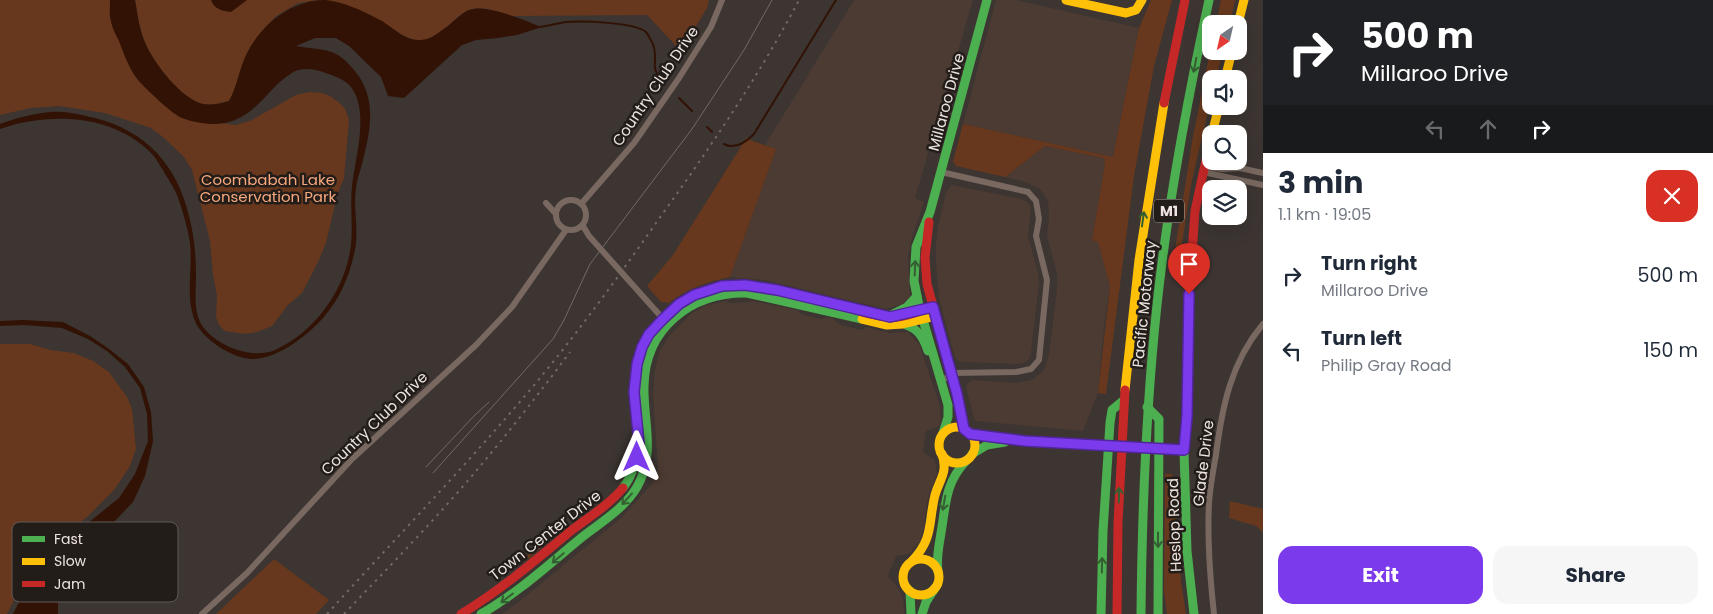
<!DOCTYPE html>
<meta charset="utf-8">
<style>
:root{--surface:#fff;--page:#f6f6f7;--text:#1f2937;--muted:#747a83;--accent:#7c3aed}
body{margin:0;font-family:Poppins,sans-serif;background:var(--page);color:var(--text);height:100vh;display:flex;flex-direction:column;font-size:19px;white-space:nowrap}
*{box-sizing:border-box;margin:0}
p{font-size:16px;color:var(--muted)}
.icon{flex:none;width:28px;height:28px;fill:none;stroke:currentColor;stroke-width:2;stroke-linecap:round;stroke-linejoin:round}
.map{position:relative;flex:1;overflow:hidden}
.side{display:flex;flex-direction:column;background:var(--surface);width:450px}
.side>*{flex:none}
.banner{background:#202124;color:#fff;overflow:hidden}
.needle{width:32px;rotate:214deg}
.controls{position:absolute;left:1202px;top:15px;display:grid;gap:10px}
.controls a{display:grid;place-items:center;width:45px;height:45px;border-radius:10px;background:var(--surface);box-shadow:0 5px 20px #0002;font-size:25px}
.pin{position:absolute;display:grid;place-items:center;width:42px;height:42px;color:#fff;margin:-51px -21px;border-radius:50% 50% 50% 0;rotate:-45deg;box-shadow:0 0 5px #0007}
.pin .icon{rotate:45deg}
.me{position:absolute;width:55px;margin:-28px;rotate:0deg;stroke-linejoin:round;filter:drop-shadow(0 0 4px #0008)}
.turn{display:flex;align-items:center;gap:18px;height:105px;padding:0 15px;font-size:22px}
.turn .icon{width:65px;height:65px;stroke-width:2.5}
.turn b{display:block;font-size:35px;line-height:42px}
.lanes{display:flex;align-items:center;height:48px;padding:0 15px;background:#0003;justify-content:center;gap:25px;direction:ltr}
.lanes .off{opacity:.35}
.round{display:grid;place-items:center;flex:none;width:52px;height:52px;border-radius:15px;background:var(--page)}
.overview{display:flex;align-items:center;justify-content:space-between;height:85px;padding:0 15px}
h1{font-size:30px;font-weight:700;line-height:38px}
.cta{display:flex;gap:10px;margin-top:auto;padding:10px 15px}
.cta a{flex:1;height:58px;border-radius:15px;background:var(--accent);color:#fff;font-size:20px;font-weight:700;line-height:58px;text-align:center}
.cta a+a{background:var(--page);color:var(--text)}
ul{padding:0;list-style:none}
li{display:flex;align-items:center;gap:15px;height:75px;padding:0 15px}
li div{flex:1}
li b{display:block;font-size:19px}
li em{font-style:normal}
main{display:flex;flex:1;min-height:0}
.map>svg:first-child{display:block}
</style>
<main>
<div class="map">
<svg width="1263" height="614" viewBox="0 0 1263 614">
<rect width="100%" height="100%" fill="#3c3532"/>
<g fill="#4c3b32">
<polygon points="854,0 973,0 915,198 924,202 912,238 908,256 910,297 902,304 886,309 764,280 730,277 776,149 765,145"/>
<polygon points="996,0 1016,0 1139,28 1113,157 963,124"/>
<polygon points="1045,146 1104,158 1106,164 1092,240 1098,241 1110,286 1104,326 1098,393 1083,431 975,421 966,388 967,384 973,380 1017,383 1032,380 1044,370 1049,355 1057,289 1057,273 1047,237 1049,217 1048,201 1040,189 1025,182 1005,177"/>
<polygon points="951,185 1022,199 1028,203 1031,208 1028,237 1038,272 1039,283 1031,353 1029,359 1024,363 1018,364 962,362 958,361 955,358 939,298 936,263 936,244 938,226 946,193"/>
<polygon points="726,301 730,303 749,302 753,301 797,310 801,314 821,319 827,317 832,318 841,325 862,330 867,327 889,333 908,332 919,344 939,403 941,419 938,427 926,431 923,452 935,460 937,474 927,501 924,527 920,541 909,554 896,556 888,576 896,585 903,597 904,614 502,614 515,605 621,518 652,484 658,468 653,393 655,369 660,351 669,336 692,313 704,306"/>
</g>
<g fill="#67381d">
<polygon points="0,0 115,0 132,51 221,123 236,125 252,120 296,95 309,92 322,93 330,96 341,104 345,109 349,120 344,178 337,195 326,243 319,260 302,293 288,305 272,326 257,332 245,334 225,331 219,325 216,317 217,296 213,275 210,241 192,170 184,157 163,137 151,128 105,113 59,106 31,108 0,115"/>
<path d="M 135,0 L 319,0 L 298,3 L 276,16 L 261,32 L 239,74 L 235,90 L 229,101 C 218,104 205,107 195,101 C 173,89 147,55 141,31 C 138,21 137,10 135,0 Z"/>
<path d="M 325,0 L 709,0 L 707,8 L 681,51 L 647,15 L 511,16 C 498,12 482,5 469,10 C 452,17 440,41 420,40 C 402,39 394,28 379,20 C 362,10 344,5 325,0 Z"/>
<polygon points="1151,0 1172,0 1154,66 1134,176 1106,394 1098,393 1110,286 1098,242 1092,240 1105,164 1104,158 1045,146 1005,177 956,166 953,161 963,124 1113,157 1139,28"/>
<polygon points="1221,0 1235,0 1230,24 1216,24"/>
<polygon points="1211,46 1211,51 1223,51 1216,79 1211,79 1211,98 1191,185 1181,250 1175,250 1192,142"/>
<path d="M 747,137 L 750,140 L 776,149 L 730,277 C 708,282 687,288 669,303 L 661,302 L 647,286 L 673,255 Z"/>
<polygon points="0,344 30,344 50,350 74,353 93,361 109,372 127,397 132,409 136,449 130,466 114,490 87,517 59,538 49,549 30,577 20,588 7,614 0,614"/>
<polygon points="1165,474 1172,474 1181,581 1186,614 1167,614 1164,591"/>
<polygon points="1230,501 1263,509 1263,532 1256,526 1229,518"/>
<polygon points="556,525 559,527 557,533 530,558 527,558 514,545 527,556"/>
<polygon points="274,559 329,600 316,614 216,614"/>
</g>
<g fill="#311204">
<path d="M 110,0 L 135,0 C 137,10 138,21 141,31 C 147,55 173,89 195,101 C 205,107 219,104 229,101 C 237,87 239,70 246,55 C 260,26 290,0 325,0 C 344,2 361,10 378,19 C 393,26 403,41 421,40 C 431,40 440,31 448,26 C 454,21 462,13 469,10 C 486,3 525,21 542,27 L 517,35 L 498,38 L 476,40 L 462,45 L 404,98 L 388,96 L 381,77 L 349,46 L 336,38 L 315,38 L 296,46 C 306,48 318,48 328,51 C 340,54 346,61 354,70 C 377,97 371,128 363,160 C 361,169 357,179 356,188 C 353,208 359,230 355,250 C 346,293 327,322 290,346 C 278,353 266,359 251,359 C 232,358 202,339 195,321 C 185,297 193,269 190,243 C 188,229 182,208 177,195 C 174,187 167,178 163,170 C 159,165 156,157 151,153 C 112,114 50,112 0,129 L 0,124 C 17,118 34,113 52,112 C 66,111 81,115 95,118 C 146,131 177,165 189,216 C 194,235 196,255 196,275 C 196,289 194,303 198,317 C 206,343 251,361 275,350 C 315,332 346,289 351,245 C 353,226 350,206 352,186 C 355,158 370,112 351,87 C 345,79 332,75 323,72 C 313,69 301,67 292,73 C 270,86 259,111 235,120 C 219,127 198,124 182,118 C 173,115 145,88 138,80 C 129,69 124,54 119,41 C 116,35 112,28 111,21 C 109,15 110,7 110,0 Z"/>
<path d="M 211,0 L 247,0 L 231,12 C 222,11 214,9 211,0 Z"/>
<polygon points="23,320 63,322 90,336 109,349 128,364 144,387 151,412 153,441 145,476 133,502 94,543 70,566 58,584 58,614 13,614 23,594 34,582 52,555 63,543 119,498 135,474 148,441 147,414 140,388 125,367 107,351 88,339 62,328 24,325 0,326 0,321"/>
</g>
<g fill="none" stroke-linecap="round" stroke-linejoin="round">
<g stroke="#311204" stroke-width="2">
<path d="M 540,27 C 549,26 558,23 566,22 C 583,21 634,22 646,32 C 648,34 650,39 652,42 C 661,61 646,66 665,83"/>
<polyline points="679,98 692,111"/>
<polyline points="707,127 712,132"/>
<path d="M 724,144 C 735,150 746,142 754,134 L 836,0"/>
</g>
<g stroke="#786860" stroke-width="6">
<polyline points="1204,166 1222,169 1240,168 1263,173"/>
<polyline points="941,172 1028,192 1036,201 1039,219 1036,236 1047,280 1039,360 1031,369 1016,372 952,373 942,381"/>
<polyline points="1203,172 1263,185"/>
<circle cx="571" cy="215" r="15"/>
<polyline points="546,203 556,214"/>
<polyline points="581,204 634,143 679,78 711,27 722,0"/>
<polyline points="583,226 589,236 665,321"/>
<polyline points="202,614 247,573 352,459 476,345 512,307 566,230"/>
<path d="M 1214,614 C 1210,577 1207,541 1209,504 C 1210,487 1213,471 1216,455 C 1222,407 1231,362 1263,324"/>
</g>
<g stroke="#4caf50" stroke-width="9">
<polyline points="1189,297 1187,416 1184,450 1187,551 1194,614"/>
<polyline points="893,314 907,307 917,296"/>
<path d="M 906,325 C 919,329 924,339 928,351"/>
<polyline points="1147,407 1159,419 1158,614"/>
<polyline points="943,433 948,417 948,405 919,306 914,281 916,247 930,212 987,0"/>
<polyline points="970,434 1025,441 1184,450"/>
<polyline points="972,454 987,445 1005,442"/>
<path d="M 623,488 C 648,456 632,418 634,382 C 636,360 645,339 659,323 C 706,267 771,287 832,303"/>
<path d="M 938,571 C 936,557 939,546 941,533 C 946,504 945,483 966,461"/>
<polyline points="910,591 911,614"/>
<path d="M 481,614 C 518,593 548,565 581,538 C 600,523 624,509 637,487 C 656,454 643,421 644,386 C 645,328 691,292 747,293 L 862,319"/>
<polyline points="922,614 926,602 935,588"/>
<polyline points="1101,614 1103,531 1110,423 1112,410 1124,400"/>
<path d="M 1141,614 C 1142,511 1146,408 1157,305 C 1168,202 1187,101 1209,0"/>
</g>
<g stroke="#ffc107" stroke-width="9">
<polyline points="1066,0 1126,13 1136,10 1142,0"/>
<polyline points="1238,24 1244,0"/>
<polyline points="1225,79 1232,51"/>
<polyline points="1212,134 1219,106"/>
<polyline points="862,319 887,325 903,324 936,316"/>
<polyline points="1125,390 1139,260 1164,103"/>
<circle cx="957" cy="445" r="18"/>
<circle cx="921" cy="577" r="18"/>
<path d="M 912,561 C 934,538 928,523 935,495 C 940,478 948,473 942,454"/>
</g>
<g stroke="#c62828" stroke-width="9">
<polyline points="1164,103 1185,0"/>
<polyline points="929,222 925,258 927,284 957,394 964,429"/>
<polyline points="1189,297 1195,211 1211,137"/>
<path d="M 832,303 C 851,308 879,319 898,317 C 910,316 921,310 933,307"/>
<path d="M 461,614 C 501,590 536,560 572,530 C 589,517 609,505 623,488"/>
<polyline points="1117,614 1118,523 1125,390"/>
</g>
<g stroke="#736a65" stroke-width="1">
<polyline points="426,467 474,416 489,402"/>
<polyline points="433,473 553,339 564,320 590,264 692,129 744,50 772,0"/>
</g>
<g stroke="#736a65" stroke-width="2" stroke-dasharray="2.5 5" stroke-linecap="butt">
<path d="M 327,614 C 392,542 460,472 524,397 C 571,342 614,283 656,223 C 707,152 758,78 799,0"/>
<path d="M 344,614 C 387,569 430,525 471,477 C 505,437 538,395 570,352"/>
</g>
</g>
<defs><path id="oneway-shaft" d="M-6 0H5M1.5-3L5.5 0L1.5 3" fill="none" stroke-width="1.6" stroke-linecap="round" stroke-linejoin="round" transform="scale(1.25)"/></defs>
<g stroke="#355f32">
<use href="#oneway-shaft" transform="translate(1195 65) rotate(101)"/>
<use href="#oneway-shaft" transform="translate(1143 219) rotate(-82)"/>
<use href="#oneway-shaft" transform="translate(915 268) rotate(-88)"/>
<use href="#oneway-shaft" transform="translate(1119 495) rotate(-89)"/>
<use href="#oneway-shaft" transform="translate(627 499) rotate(132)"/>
<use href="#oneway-shaft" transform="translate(944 503) rotate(100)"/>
<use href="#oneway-shaft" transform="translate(1158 540) rotate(90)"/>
<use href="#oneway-shaft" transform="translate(558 558) rotate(140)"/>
<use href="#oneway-shaft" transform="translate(1102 565) rotate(-89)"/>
<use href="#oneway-shaft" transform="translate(507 598) rotate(143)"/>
</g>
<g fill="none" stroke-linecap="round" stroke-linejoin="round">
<defs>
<polyline id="route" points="637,457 639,444 634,392 637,364 642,347 649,334 663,319 679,304 694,295 722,286 745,285 777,290 890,317 933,307 957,394 964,429 970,434 1025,441 1184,450 1187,416 1189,294"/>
</defs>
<use href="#route" stroke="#51269a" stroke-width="12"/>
<use href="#route" stroke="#7c3aed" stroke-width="9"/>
</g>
<g text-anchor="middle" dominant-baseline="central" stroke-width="5" stroke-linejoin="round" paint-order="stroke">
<rect fill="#231d1a" stroke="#b0a8a5" stroke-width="1" x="1154" y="199.5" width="30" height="23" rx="4"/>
<g font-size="14" font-weight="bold" fill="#ede4e0">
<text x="1169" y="211">M1</text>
</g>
<g font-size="15" fill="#ede4e0" stroke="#231d1a">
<text transform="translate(655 86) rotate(-56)">Country Club Drive</text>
<text transform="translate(946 102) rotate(-75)">Millaroo Drive</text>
<text transform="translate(1144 304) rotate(-84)">Pacific Motorway</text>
<text transform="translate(374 423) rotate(-44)">Country Club Drive</text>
<text transform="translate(1203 463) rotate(-83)">Glade Drive</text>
<text transform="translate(1174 525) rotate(-92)">Heslop Road</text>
<text transform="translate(545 535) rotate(-38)">Town Center Drive</text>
</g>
<g font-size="15" fill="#f8a87d" stroke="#231d1a">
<text x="268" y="179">Coombabah Lake<tspan x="268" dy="17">Conservation Park</tspan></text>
</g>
</g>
<rect x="12" y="522" width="166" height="80" rx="8" fill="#231d1a" stroke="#605955" stroke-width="1"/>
<rect x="22" y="536" width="23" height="6" fill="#4caf50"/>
<rect x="22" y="558" width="23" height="7" fill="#ffc107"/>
<rect x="22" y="581" width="23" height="6" fill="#c62828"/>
<g font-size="14" fill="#ede4e0">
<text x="54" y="544">Fast</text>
<text x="54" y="566">Slow</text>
<text x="54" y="589">Jam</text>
</g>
</svg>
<div class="controls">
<a><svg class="needle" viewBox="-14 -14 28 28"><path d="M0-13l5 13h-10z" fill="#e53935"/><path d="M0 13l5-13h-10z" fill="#747a83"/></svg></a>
<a><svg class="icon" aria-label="sound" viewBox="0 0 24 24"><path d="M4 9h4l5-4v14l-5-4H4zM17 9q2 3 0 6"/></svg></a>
<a><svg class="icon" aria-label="search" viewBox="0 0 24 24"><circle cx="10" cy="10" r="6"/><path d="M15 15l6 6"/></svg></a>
<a><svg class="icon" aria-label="layers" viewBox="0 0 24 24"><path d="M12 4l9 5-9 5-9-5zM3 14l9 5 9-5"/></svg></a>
</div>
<div class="pin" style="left:1189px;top:294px;background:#d93025"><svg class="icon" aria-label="arrive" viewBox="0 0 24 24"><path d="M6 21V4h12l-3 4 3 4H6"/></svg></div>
<svg class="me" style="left:637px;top:457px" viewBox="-20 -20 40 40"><path d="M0-17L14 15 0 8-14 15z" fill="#7c3aed" stroke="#fff" stroke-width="4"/></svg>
</div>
<section class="side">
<div class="banner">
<div class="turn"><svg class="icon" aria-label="right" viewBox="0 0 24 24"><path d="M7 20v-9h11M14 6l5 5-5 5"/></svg><div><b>500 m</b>Millaroo Drive</div></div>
<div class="lanes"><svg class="icon off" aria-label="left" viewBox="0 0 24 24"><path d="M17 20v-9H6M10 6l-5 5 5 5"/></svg><svg class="icon off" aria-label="ahead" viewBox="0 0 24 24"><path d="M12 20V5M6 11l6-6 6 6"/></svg><svg class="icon" aria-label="right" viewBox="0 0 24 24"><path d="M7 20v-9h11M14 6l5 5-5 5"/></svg></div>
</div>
<div class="overview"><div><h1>3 min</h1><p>1.1 km · 19:05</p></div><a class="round" style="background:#d93025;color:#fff"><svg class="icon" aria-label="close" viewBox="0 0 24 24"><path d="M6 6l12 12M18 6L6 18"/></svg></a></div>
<ul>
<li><svg class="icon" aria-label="right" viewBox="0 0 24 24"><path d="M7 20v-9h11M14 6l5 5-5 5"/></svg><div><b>Turn right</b><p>Millaroo Drive</p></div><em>500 m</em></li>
<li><svg class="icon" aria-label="left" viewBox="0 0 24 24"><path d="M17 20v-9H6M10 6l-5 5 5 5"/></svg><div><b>Turn left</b><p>Philip Gray Road</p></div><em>150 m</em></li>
</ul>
<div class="cta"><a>Exit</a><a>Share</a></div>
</section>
</main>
